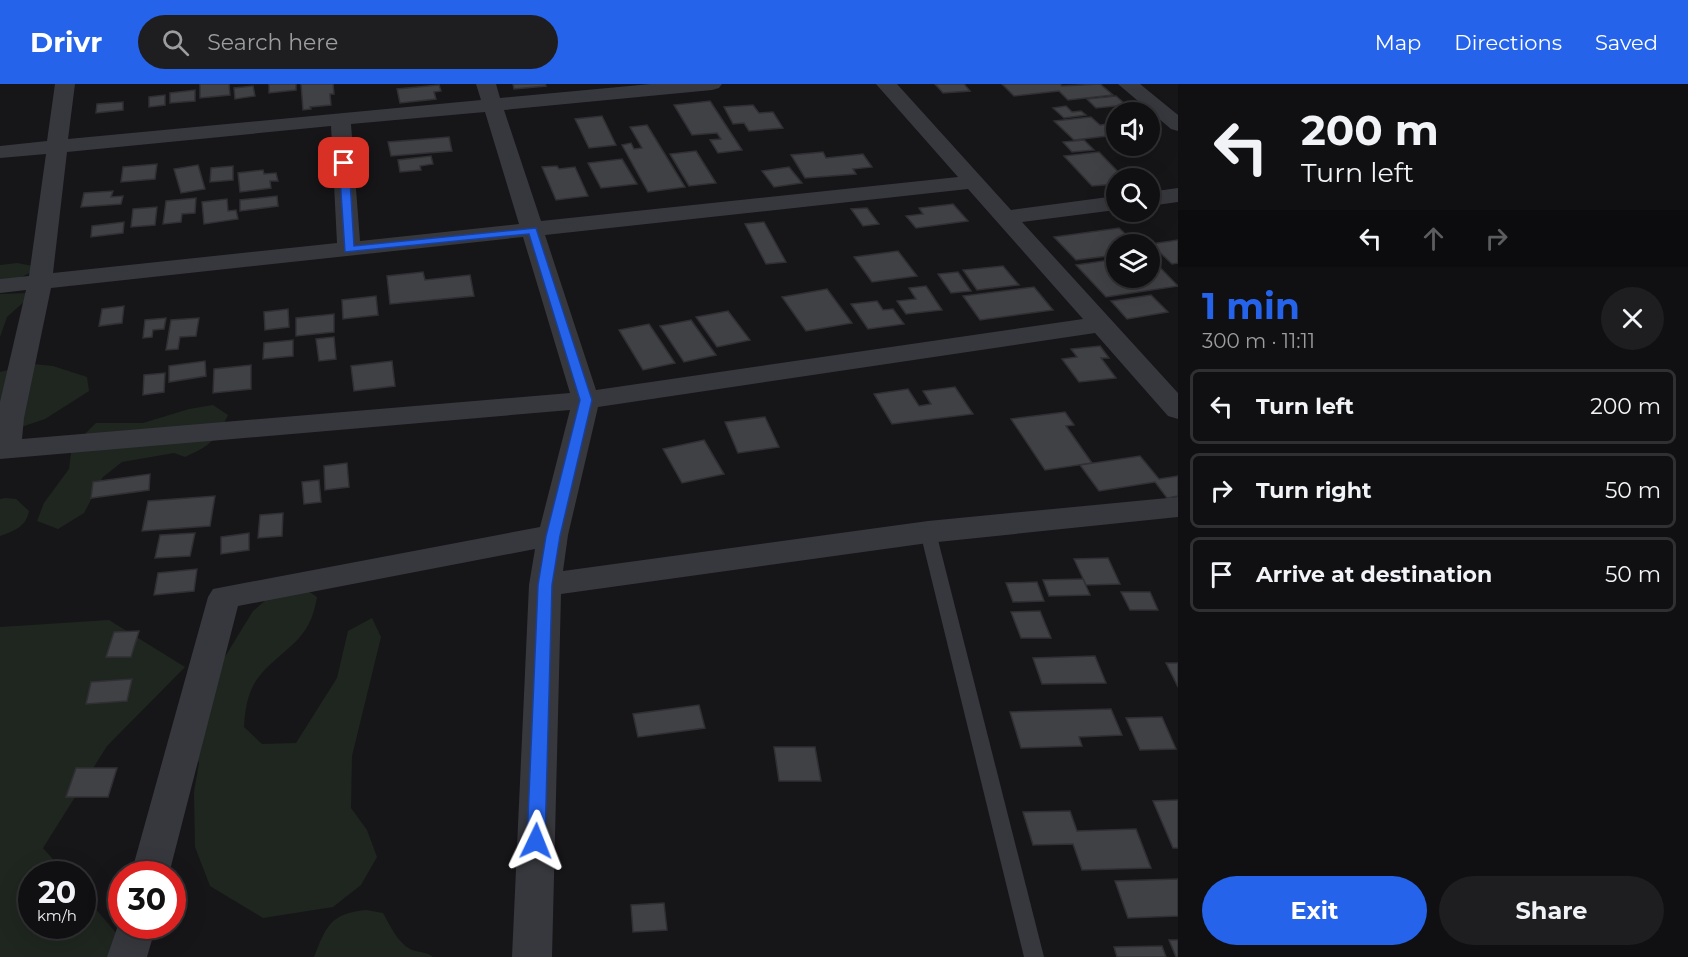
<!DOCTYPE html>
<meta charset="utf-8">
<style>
:root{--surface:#101012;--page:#1e1e20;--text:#f1f3f6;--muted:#9c9d9f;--line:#303032;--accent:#2563eb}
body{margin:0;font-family:Montserrat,sans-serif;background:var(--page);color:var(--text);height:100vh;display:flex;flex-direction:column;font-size:22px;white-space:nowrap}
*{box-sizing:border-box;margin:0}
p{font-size:20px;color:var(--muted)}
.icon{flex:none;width:33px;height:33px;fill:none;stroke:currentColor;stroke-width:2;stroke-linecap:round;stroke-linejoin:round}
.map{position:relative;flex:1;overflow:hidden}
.details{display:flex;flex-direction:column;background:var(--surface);width:510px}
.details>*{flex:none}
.top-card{background:#101012;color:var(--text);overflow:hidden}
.controls{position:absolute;left:1106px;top:18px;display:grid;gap:12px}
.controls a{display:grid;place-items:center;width:54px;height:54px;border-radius:50%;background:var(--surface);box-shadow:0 6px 24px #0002,0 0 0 2px var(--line);font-size:30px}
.speed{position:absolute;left:18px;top:777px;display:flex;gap:12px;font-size:30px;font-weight:700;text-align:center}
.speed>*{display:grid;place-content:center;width:78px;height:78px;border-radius:50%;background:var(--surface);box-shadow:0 6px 24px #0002,0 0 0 2px var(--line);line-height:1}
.speed small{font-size:15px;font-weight:400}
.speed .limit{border:9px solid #d22;background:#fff;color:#111}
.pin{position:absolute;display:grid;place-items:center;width:51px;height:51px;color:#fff;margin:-26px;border-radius:12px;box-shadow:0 3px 9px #0006}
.me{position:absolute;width:66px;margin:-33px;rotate:2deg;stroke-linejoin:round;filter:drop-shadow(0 0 4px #0008)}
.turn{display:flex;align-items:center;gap:21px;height:126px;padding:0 24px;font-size:27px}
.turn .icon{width:78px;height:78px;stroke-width:2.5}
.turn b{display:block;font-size:42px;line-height:51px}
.lanes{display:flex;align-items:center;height:57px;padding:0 24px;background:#0003;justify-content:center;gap:30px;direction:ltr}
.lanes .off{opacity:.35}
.round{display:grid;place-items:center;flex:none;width:63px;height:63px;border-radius:32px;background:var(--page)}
.headline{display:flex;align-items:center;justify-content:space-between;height:102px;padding:0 24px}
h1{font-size:36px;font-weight:700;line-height:45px;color:var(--accent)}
.cta{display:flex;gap:12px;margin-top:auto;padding:12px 24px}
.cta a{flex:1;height:69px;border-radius:36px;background:var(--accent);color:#fff;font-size:24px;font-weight:700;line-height:69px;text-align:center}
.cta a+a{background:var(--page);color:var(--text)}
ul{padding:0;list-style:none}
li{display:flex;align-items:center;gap:18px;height:75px;margin:0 12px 9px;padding:0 12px;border:3px solid var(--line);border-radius:9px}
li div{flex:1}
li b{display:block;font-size:22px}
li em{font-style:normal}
header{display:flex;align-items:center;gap:36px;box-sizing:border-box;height:84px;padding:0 30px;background:var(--accent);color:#fff}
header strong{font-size:28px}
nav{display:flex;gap:33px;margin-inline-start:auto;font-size:21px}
.search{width:420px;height:54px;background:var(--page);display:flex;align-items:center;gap:15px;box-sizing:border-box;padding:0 21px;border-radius:33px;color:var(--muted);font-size:22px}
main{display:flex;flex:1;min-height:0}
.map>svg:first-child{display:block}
</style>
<header>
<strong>Drivr</strong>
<div class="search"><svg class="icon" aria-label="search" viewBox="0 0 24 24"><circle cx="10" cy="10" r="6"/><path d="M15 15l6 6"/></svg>Search here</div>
<nav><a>Map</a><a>Directions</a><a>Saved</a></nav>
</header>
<main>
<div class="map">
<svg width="1178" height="873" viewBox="0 0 1178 873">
<rect width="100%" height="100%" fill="#161618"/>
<g fill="#1e261f">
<polygon points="17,179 33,182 32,188 13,197 0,200 0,181"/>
<polygon points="29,209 27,215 7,233 0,253 0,210"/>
<polygon points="33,280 53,282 87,293 89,307 45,335 0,350 0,288"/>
<path d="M 213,321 L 228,331 C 216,357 211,361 185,373 L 174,369 L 122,378 L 103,393 L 84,429 L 58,445 L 37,437 L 44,419 L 69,385 L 71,369 L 81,354 L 96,339 L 143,339 L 189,325 Z"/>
<path d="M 5,414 L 16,415 L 29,427 C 26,443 14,447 0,452 L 0,415 Z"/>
<path d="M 299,501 L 317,513 C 310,557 287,561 261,590 C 248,605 245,624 244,643 L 262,660 L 296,659 L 337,594 L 348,547 L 372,534 L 381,553 L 352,672 L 351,724 L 367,746 L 377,773 L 361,801 L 333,823 L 263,834 L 210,802 L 195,763 L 194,708 L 199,679 L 192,658 L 215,589 L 253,527 L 274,509 Z"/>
<polygon points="109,536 185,583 107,662 43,764 66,790 32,790 32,842 82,842 83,810 116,849 112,873 0,873 0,543"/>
<path d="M 366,826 L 383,829 C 390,841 397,858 410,865 C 418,869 426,867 433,873 L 314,873 C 327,841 330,830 366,826 Z"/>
</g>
<g fill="#404145" stroke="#303034" stroke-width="1.5">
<polygon points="200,0 229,0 230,11 200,14"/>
<polygon points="269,0 296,0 296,6 269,9"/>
<polygon points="301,0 333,0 334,10 330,10 331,21 310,23 311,25 303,26"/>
<polygon points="513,0 545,0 546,2 514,5"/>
<polygon points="935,0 964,0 970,7 943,9"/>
<polygon points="1002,0 1060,0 1062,2 1100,0 1113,11 1068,16 1059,7 1014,12"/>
<polygon points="439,1 441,7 434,8 436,15 400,19 397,5"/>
<polygon points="253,2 255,12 235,15 234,4"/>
<polygon points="195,6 195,17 170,19 170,9"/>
<polygon points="165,11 165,21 149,23 149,13"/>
<polygon points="1116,12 1126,21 1096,24 1087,15"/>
<polygon points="710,17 742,66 718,69 710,56 721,55 717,49 692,51 674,21"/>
<polygon points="123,18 123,26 96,29 97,20"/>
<polygon points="753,21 759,29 773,28 783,44 749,47 744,39 733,40 724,23"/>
<polygon points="1066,22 1072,28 1081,27 1086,31 1064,34 1053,24"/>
<polygon points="602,32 616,61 589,64 575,35"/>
<polygon points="1091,33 1100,41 1116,39 1116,51 1074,56 1054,37"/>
<polygon points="647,41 685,103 648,108 622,61 631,59 634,65 642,64 630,43"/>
<polygon points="449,53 452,67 391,72 388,58"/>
<polygon points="1084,56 1094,66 1072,68 1063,58"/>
<polygon points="696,67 716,99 689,102 670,70"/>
<polygon points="823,68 826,74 863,70 872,83 853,85 856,90 805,94 791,71"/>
<polygon points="1099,68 1124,94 1116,94 1116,100 1092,102 1064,72"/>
<polygon points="431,72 433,80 420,82 421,86 400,88 398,76"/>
<polygon points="622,75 637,100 601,104 588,79"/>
<polygon points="157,80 155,95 121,98 123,83"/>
<polygon points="198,81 205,105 181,109 174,85"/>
<polygon points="233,82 233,96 210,98 211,84"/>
<polygon points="557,82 559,85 575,83 588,112 556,116 542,83"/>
<polygon points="789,83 802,99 774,103 762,87"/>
<polygon points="263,86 264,90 276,89 278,97 270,97 271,104 240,108 238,89"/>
<polygon points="113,107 111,113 123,112 121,120 81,123 84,109"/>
<polygon points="277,112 278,122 240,127 240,116"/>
<polygon points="196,114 195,129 182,130 181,138 163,140 166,117"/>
<polygon points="227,115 228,127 236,126 238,135 204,140 202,118"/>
<polygon points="953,120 968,137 916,144 906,132 923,130 919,124"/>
<polygon points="157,123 155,141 131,143 133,125"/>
<polygon points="867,124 879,140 863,142 851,125"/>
<polygon points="124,138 123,149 91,153 92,142"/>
<polygon points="764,138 786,178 766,180 745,140"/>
<polygon points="1119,144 1136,160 1116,160 1116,171 1076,176 1054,153"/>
<polygon points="1178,156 1178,179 1172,180 1151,160"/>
<polygon points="898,167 917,192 872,198 854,173"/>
<polygon points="1149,172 1178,202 1106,213 1076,181 1116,175 1116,194 1149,194"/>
<polygon points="1003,182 1019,201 977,206 963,186"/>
<polygon points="423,188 425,196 470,191 474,212 390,220 387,192"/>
<polygon points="958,188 971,207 951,209 938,190"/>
<polygon points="926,202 942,226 906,230 897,217 916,215 909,204"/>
<polygon points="1034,203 1053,226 980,236 963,212"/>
<polygon points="827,205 852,239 806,247 782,213"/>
<polygon points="1151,211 1168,228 1127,235 1111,217"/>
<polygon points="376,212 378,231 343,235 342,216"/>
<polygon points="877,217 883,226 893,225 904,240 868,245 851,220"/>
<polygon points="124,222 122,239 99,242 102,225"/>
<polygon points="288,225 289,243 265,246 264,228"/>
<polygon points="728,227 750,256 717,263 696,233"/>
<polygon points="334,230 334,248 296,252 296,234"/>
<polygon points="166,234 164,245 153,246 152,253 143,254 145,236"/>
<polygon points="199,234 196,252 180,253 178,265 166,266 171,236"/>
<polygon points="691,236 716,271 684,278 660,242"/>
<polygon points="649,240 675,279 643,286 619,246"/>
<polygon points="334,253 336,275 319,277 316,255"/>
<polygon points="293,256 293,272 263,275 264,259"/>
<polygon points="1100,262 1109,274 1101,274 1116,294 1079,298 1062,275 1077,273 1071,265"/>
<polygon points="205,277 206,292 169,298 169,282"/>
<polygon points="392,277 395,302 354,307 351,282"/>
<polygon points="251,281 251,305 213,309 214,285"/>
<polygon points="165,289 164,308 143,311 144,291"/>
<polygon points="955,303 973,330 892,340 874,310 908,305 919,322 931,320 923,307"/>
<polygon points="1065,328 1074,341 1066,342 1092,379 1045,386 1011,335"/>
<polygon points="765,333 779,363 738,369 725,338"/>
<polygon points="704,356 724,390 682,399 663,365"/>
<polygon points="1140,372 1159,395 1178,392 1178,412 1167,414 1155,398 1099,407 1080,381"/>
<polygon points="347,379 349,403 325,406 324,382"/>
<polygon points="150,390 149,406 91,414 93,398"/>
<polygon points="319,396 321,418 304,420 302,398"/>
<polygon points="215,412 210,442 142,447 148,417"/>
<polygon points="283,429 282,452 258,454 260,431"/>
<polygon points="195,449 190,472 155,474 160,451"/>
<polygon points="249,449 249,466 221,470 221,453"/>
<polygon points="1108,474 1120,500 1086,501 1074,475"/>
<polygon points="197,485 194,507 154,511 158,489"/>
<polygon points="1083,495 1090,511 1049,512 1043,496"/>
<polygon points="1037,498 1044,517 1013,518 1006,499"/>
<polygon points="1121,508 1150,508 1158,526 1130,526"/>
<polygon points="1040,527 1051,554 1021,554 1011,528"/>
<polygon points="139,547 131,573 106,573 114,548"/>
<polygon points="1095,572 1106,599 1042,600 1033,574"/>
<polygon points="1166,579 1178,579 1178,603"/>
<polygon points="132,595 127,617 86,620 91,598"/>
<polygon points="699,621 705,644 638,653 633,630"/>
<polygon points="1111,625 1122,651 1079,653 1082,662 1021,664 1010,628"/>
<polygon points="1162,633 1176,665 1140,666 1126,634"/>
<polygon points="774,663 815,663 821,697 779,697"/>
<polygon points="76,684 117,684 108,713 66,713"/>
<polygon points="1178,716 1178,764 1173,764 1153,717"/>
<polygon points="1070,727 1077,747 1136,745 1151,784 1082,786 1073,760 1033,761 1023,728"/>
<polygon points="1178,795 1178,832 1128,834 1115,797"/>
<polygon points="664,819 667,846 633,848 631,821"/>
<polygon points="1169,856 1178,856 1178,873 1176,873"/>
<polygon points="1162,862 1166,873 1117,873 1114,863"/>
</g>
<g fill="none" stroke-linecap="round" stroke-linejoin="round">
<polygon fill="#37383d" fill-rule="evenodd" points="928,443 933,444 936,448 1044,873 1024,873 920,448 923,444"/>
<g fill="#37383d" fill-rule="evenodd">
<path d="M 55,0 L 75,0 L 68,55 L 481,16 L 476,0 L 496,0 L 500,14 L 651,0 L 722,0 L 719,4 L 712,6 L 504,26 L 541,137 L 958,93 L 876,0 L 897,0 L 1011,126 L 1116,112 L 1116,126 L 1022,138 L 1178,309 L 1178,335 L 1168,332 L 1095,249 L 598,323 L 568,451 L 563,487 L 928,437 L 1178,413 L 1178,433 L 928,459 L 561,510 L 552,873 L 512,873 L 529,501 L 535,465 L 238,522 L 169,790 L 131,790 L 208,513 L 213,505 L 540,443 L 570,326 L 0,375 L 0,318 L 26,206 L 0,209 L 0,195 L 29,192 L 46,70 L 0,74 L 0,62 L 47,57 ZM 485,28 L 519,140 L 360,157 L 351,40 ZM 331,42 L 337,159 L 53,189 L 67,68 ZM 968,105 L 1083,235 L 596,306 L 545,151 ZM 523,153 L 570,309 L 22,355 L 24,334 L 51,204 Z"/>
<polygon points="1118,0 1140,0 1178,31 1178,47 1171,45"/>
<polygon points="1178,104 1178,118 1149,122 1149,108"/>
<polygon points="122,830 122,842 156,842 147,873 107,873"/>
</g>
</g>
<polygon fill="#2563eb" stroke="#184099" stroke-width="1.5" points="344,76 349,79 354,162 536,144 592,316 560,452 552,501 545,757 542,762 536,764 530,762 527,757 538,501 546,452 580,316 529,150 345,168 339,79"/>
</svg>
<div class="controls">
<a><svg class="icon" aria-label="sound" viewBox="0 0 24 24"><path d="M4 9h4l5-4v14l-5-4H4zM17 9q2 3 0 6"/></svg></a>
<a><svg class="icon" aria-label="search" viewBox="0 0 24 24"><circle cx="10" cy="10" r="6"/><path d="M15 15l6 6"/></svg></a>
<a><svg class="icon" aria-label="layers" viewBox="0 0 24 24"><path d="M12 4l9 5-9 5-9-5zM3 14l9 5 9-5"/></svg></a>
</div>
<div class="speed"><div>20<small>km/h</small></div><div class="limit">30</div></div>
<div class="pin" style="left:344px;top:79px;background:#d93025"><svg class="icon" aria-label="arrive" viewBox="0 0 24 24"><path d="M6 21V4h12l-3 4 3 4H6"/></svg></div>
<svg class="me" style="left:536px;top:757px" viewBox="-20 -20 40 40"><path d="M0-17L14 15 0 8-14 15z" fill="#2563eb" stroke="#fff" stroke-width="4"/></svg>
</div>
<section class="details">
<div class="top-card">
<div class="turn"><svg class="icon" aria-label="left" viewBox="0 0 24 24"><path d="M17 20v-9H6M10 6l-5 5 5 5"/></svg><div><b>200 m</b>Turn left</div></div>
<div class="lanes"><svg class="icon" aria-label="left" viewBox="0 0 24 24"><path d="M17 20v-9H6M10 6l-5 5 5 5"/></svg><svg class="icon off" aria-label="ahead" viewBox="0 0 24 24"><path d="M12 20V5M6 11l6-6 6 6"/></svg><svg class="icon off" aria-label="right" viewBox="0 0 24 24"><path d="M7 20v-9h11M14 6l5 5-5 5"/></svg></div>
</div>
<div class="headline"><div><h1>1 min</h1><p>300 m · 11:11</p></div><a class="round"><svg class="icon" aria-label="close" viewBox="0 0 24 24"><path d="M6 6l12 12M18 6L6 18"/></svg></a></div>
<ul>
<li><svg class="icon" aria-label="left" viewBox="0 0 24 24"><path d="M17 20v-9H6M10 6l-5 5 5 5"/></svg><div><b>Turn left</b></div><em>200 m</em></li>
<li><svg class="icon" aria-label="right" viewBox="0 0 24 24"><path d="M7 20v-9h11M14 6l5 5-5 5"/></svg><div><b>Turn right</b></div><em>50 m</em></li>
<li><svg class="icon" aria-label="arrive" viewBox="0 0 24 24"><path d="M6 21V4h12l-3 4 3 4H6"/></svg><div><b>Arrive at destination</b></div><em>50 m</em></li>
</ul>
<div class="cta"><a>Exit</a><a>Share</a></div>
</section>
</main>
